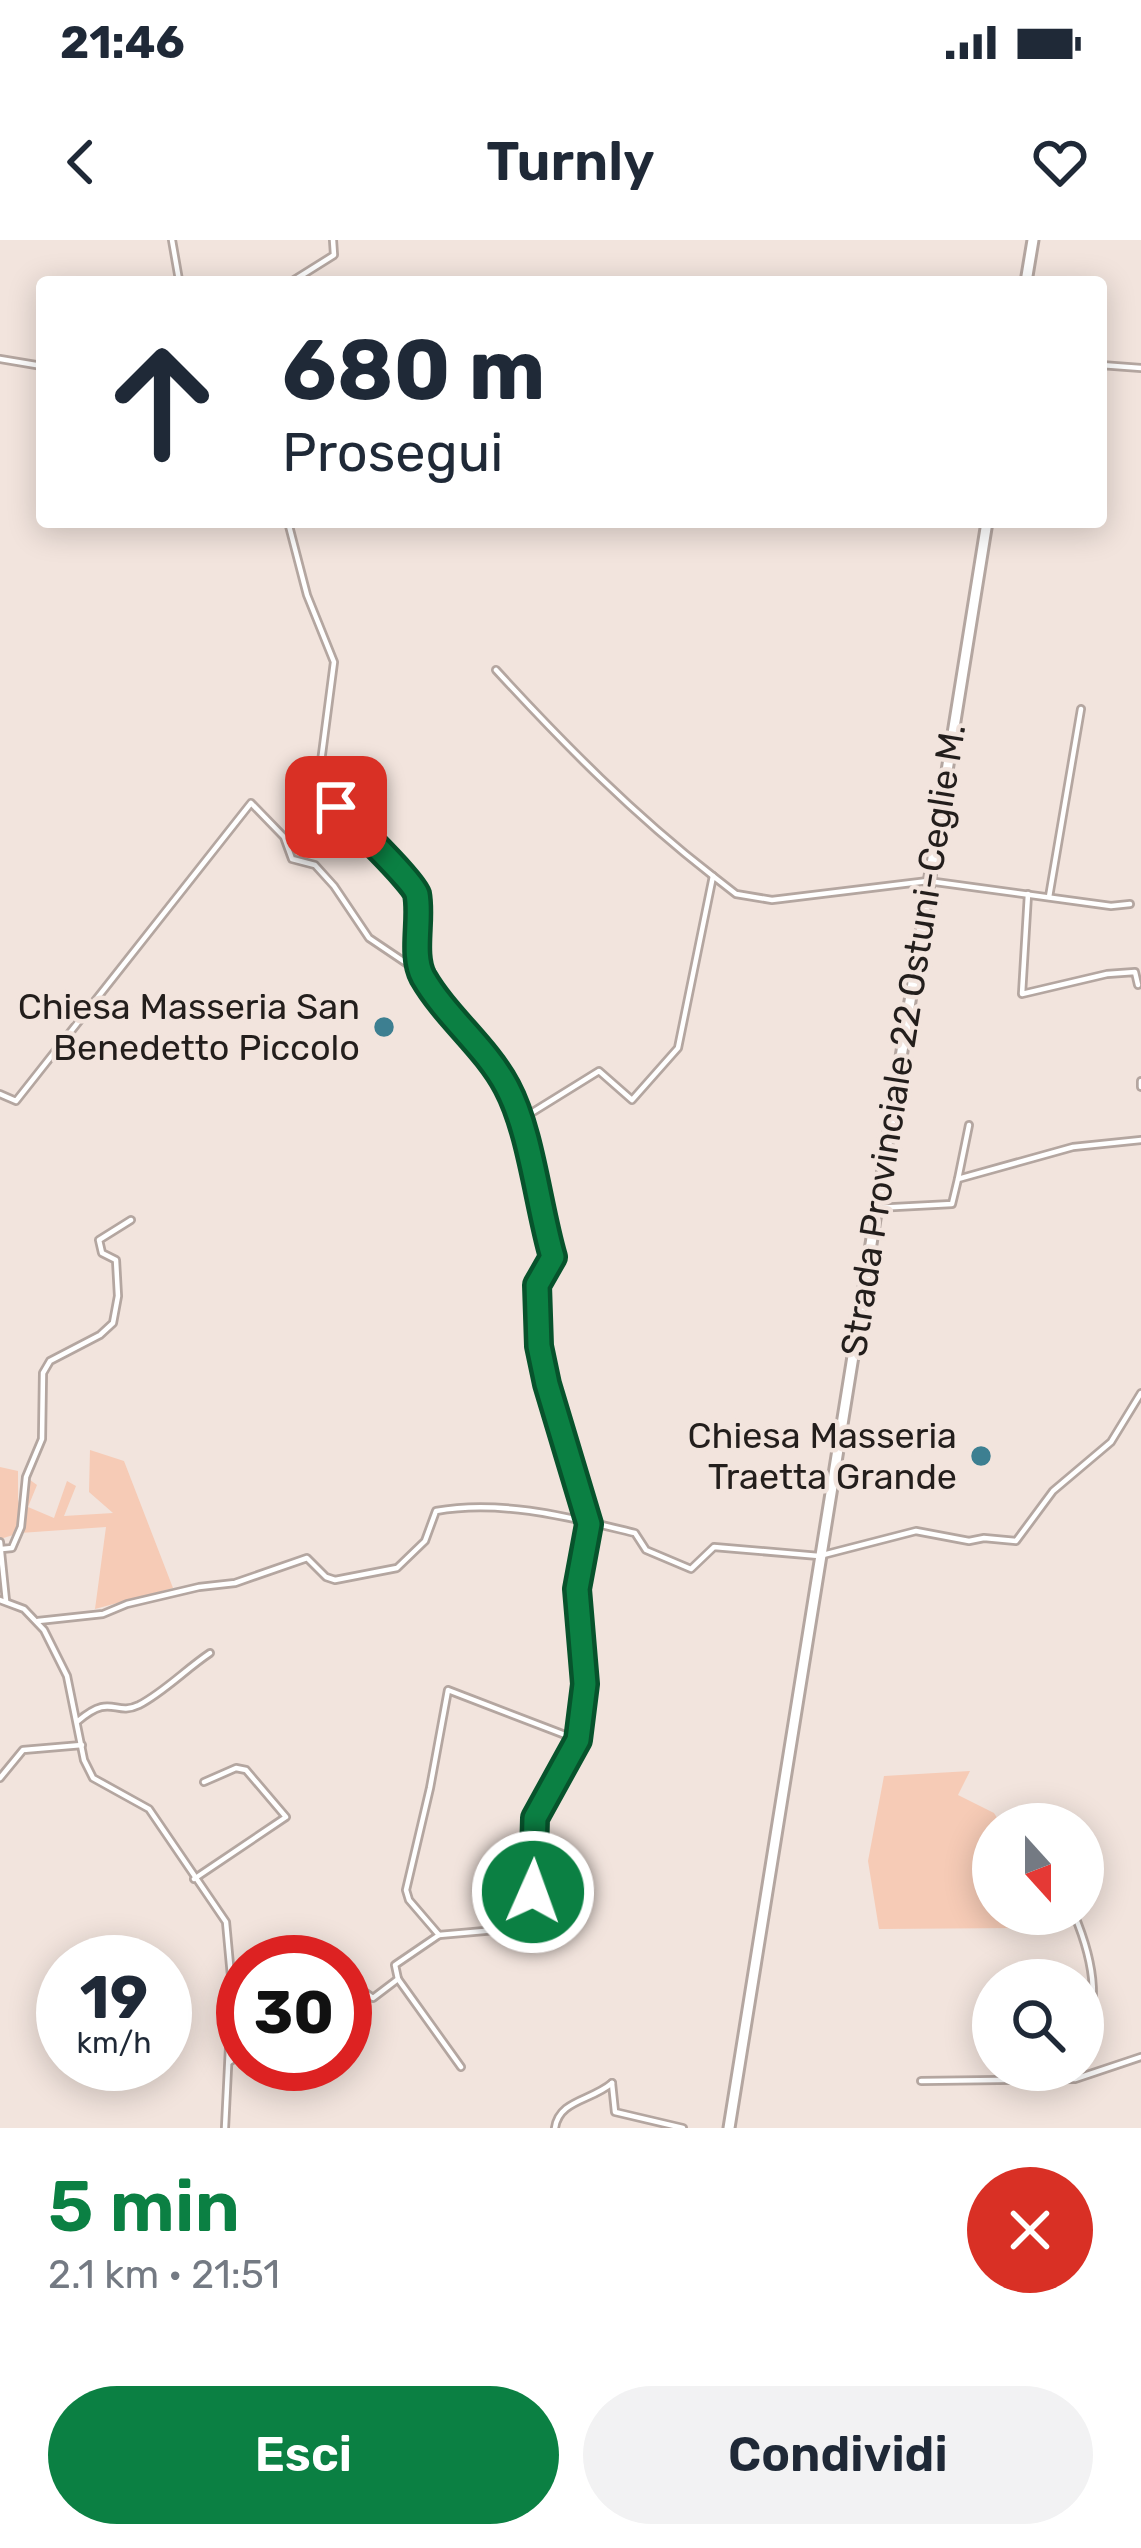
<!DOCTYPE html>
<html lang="it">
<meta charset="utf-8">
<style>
:root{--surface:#fff;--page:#f2f2f3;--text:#1f2937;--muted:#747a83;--accent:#0b8043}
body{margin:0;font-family:Rubik,sans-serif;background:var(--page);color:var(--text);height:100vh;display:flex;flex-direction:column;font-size:45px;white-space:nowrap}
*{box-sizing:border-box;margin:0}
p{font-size:39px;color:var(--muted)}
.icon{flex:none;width:66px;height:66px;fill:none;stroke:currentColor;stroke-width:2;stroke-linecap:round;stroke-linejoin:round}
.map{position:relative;height:1888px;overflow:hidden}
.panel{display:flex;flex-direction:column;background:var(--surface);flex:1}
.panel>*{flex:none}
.hud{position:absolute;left:36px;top:36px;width:1071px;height:252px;border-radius:12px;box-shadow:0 6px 30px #0003;background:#fff;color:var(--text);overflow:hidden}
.needle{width:78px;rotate:159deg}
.controls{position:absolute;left:972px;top:1563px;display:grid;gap:24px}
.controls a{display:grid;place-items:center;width:132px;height:132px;border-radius:50%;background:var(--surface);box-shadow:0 6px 30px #0003;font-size:60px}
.speed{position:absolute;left:36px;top:1695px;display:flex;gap:24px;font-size:60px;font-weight:700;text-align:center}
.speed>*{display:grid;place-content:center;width:156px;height:156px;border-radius:50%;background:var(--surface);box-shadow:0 6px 30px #0003;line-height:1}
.speed small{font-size:30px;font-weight:400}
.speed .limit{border:18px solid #d22;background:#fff;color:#111}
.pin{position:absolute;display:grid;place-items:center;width:102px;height:102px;color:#fff;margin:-51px;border-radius:24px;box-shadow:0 6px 18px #0006}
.me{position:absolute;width:132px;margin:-66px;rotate:2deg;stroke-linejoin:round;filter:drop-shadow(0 0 9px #0008)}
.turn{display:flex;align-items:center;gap:42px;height:252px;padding:0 48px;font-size:54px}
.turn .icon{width:156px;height:156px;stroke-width:2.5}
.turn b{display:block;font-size:84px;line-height:102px}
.round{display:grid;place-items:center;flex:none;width:126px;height:126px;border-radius:63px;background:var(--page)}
.head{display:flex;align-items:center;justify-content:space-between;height:204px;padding:0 48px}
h1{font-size:72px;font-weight:600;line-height:90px;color:var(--accent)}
.cta{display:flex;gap:24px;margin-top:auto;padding:24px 48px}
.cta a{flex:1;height:138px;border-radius:72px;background:var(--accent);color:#fff;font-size:48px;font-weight:600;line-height:138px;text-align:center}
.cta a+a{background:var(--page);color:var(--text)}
.status{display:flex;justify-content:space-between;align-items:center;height:84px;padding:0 60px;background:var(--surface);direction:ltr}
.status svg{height:33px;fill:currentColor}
header{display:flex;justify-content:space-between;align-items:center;height:156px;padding:0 48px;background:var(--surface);font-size:54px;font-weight:600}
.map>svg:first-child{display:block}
</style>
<div class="status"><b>21:46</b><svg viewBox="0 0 49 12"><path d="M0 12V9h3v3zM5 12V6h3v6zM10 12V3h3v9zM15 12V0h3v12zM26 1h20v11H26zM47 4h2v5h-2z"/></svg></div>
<header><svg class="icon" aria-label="back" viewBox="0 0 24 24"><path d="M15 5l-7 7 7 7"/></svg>Turnly<svg class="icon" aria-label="heart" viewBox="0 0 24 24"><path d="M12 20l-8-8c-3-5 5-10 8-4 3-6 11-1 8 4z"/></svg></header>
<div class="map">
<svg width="1141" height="1888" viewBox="0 0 1141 1888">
<rect width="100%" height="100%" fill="#f2e4dd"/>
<g fill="#f6cbb6">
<polygon points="90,1210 124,1221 173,1348 95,1369 106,1287 20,1293 0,1299 0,1227 18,1231 18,1263 26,1237 37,1245 28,1267 54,1278 67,1241 76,1246 64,1276 113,1273 89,1252"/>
<polygon points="970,1531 958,1555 994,1573 1001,1584 993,1584 993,1674 1023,1674 1024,1688 879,1689 868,1621 884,1536"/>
</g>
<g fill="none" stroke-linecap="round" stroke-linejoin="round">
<defs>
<g id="minor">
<polyline points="172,0 179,40"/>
<polyline points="291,42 334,15 333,0"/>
<polyline points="0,119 42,126"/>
<polyline points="1101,125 1141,128"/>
<path d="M 288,282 L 307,355 L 334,422 L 318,545 C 334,565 413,639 417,654 C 423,679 411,714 423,737 C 446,777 486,807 507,847 C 532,892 537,966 553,1017 L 537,1045 L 539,1106 L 547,1144 L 589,1284 L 577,1349 L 585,1445 L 578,1500 L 535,1578 L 529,1687 L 439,1695 L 395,1725 L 398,1739 L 373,1758 L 359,1748 L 345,1754"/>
<path d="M 496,430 C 564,504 633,574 713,636"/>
<polyline points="1028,654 1022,754 1107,734 1135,732 1138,745"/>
<polyline points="1049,657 1081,469"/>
<polyline points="1141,841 1141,847"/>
<polyline points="0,854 16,861 251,563 284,597 292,619 315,625 334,646 369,698 418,731"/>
<polyline points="520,880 599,831 632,860 678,808 713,636 736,654 772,660 928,641 1111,666 1130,664"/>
<polyline points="958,939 969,885"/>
<polyline points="876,968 952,964 958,939 1073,907 1141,900"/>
<polyline points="0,1302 6,1361"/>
<polyline points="2,1309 12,1308 21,1287 26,1237 42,1199 43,1133 50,1121 100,1095 113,1083 118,1056 116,1020 102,1013 99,1000 131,980"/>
<polyline points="0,1360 24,1369 44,1390 67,1436 84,1520 93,1538 149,1569 226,1682 232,1747 225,1888"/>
<path d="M 38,1381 L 103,1374 L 127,1364 L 199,1347 L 235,1343 L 307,1318 L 326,1337 L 335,1340 L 397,1328 L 425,1301 L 436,1271 C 502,1259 572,1278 635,1293 L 646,1310 L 691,1329 L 714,1307 L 819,1316 L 916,1291 L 969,1301 L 984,1298 L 1016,1301 L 1053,1251 L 1111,1202 L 1141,1153"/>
<path d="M 78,1481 C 112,1452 114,1477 139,1465 C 164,1452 186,1429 210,1413"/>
<polyline points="0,1538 23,1510 82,1505"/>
<polyline points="194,1639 286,1577 246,1530 236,1528 204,1542"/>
<path d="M 1074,1674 C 1098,1731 1097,1762 1083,1821"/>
<polyline points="439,1695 409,1660 406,1650 430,1548 448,1450 573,1498"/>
<polyline points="398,1739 461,1827"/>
<polyline points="229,1822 243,1813"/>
<polyline points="921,1841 1075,1839 1141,1817"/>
<polyline points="612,1843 615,1872 683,1888"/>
<path d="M 555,1888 C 559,1860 591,1861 612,1843"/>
</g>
<g id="secondary">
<polyline points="1026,42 1033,0"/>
<polyline points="729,1888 987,282"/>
</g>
</defs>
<use href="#minor" stroke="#b4a6a0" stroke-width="10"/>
<use href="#secondary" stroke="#b4a6a0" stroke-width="15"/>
<use href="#minor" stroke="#fff" stroke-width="4.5"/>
<use href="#secondary" stroke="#fff" stroke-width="9"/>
</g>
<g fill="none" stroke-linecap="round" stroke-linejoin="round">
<defs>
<path id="route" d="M 336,567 C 350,580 414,642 417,654 C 422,679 411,715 423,737 C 446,777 486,807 507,847 C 531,892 538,966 553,1017 L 537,1045 L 539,1106 L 547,1144 L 589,1284 L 577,1349 L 585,1444 L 578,1500 L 535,1578 L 533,1652"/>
</defs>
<use href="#route" stroke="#07532c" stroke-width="30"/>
<use href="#route" stroke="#0b8043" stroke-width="21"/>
</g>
<g fill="#3d7f91" stroke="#f2e4dd" stroke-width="4.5">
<circle cx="384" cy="787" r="12"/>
<circle cx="981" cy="1216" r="12"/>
</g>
<g text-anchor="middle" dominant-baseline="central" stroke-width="9" stroke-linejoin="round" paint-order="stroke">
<g font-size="36" fill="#231e1c" stroke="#f2e4dd" text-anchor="end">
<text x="360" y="766">Chiesa Masseria San<tspan x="360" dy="41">Benedetto Piccolo</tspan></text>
<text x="957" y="1195">Chiesa Masseria<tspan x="957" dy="41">Traetta Grande</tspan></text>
</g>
<g font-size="36" fill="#231e1c" stroke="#f2e4dd">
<text transform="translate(903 800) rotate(-81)">Strada Provinciale 22 Ostuni-Ceglie M.</text>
</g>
</g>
</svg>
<div class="controls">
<a><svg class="needle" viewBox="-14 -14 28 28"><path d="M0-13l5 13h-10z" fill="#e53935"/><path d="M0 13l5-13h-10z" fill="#747a83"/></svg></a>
<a><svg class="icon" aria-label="search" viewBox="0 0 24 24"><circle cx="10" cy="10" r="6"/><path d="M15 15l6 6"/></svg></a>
</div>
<div class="speed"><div>19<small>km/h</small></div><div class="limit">30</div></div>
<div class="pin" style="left:336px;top:567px;background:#d93025"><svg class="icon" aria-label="arrive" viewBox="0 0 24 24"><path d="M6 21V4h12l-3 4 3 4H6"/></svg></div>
<svg class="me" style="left:533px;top:1652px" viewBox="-20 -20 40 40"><circle r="17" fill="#0b8043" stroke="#fff" stroke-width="3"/><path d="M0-11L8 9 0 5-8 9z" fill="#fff"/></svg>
<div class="hud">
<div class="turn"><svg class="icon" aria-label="ahead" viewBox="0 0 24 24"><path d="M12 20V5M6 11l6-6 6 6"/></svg><div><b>680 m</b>Prosegui</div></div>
</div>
</div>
<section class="panel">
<div class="head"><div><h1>5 min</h1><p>2.1 km · 21:51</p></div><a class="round" style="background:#d93025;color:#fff"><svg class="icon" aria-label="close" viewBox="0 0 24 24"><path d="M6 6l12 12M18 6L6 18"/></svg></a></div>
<div class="cta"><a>Esci</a><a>Condividi</a></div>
</section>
